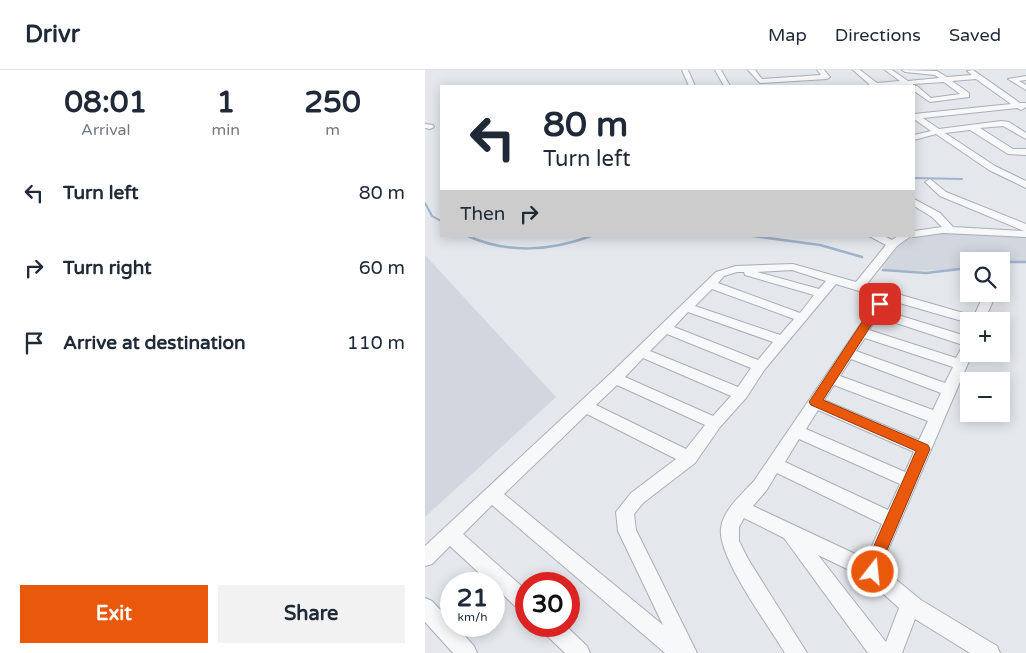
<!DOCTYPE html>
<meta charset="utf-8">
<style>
:root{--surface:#fff;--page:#f2f2f3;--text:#1f2937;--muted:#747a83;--line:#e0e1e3;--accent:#ea580c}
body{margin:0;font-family:"Varela Round",sans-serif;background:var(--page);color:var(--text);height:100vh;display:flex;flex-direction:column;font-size:19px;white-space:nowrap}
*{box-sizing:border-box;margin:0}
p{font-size:16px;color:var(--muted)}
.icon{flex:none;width:28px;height:28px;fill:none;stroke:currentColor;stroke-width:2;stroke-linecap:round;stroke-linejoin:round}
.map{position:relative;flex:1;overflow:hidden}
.panel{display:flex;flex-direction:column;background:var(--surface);width:425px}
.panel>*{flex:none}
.guide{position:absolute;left:15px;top:15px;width:475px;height:152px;border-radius:0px;box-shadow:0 2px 12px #0003;background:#fff;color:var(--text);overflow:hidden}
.fabs{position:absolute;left:535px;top:182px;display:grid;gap:10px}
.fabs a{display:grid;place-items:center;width:50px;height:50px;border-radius:0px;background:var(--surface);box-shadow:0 2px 12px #0003;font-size:25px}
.speed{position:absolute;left:15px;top:502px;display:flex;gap:10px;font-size:25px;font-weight:700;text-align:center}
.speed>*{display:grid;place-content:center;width:65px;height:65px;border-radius:50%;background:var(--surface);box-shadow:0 2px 12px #0003;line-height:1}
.speed small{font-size:12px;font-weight:400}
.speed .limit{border:8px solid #d22;background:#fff;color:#111}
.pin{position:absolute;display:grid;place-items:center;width:42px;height:42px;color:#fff;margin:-21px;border-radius:10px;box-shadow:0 2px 8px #0006}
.me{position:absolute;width:55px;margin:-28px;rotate:16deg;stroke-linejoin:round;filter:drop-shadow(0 0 4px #0008)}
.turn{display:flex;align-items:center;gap:18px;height:105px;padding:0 20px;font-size:22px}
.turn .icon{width:65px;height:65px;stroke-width:2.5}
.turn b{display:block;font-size:35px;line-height:42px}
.then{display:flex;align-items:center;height:48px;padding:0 20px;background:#0003;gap:10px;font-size:19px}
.eta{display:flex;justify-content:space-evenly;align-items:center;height:85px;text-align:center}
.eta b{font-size:30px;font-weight:700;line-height:35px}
.primary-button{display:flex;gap:10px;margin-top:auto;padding:10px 20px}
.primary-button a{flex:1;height:58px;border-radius:0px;background:var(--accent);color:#fff;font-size:20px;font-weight:700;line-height:58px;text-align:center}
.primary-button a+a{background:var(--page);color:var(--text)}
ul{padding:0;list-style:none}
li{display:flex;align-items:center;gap:15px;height:75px;padding:0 20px}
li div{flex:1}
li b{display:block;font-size:19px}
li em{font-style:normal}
header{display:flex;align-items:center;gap:30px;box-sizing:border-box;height:70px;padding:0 25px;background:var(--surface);border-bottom:1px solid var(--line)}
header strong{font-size:24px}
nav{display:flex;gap:28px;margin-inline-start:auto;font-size:18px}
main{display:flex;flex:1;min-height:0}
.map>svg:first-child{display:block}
</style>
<header>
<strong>Drivr</strong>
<nav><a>Map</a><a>Directions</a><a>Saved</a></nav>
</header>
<main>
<section class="panel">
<div class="eta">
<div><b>08:01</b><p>Arrival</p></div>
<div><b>1</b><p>min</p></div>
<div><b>250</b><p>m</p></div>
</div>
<ul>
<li><svg class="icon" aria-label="left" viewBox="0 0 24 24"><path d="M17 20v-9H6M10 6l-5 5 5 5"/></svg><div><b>Turn left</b></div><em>80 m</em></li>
<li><svg class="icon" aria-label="right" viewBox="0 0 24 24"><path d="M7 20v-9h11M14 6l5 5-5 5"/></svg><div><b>Turn right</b></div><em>60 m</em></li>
<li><svg class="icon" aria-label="arrive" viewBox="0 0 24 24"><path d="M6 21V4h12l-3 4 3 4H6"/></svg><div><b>Arrive at destination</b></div><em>110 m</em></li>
</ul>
<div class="primary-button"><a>Exit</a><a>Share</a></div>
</section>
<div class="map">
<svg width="601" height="583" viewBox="0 0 601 583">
<rect width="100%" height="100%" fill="#e4e7ec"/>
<g fill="#d2d6de">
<polygon points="516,162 601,167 601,192 544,191 544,197 525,200 472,201 460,199 457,196 477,172 498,163"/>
<polygon points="0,185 131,327 0,447"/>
</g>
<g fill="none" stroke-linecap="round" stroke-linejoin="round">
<g stroke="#9fb4cc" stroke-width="2">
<polyline points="489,108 537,109"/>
<polyline points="0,133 7,146 16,151"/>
</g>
<g stroke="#9fb4cc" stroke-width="2.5">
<path d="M 43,166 C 82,184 126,181 166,166"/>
<polyline points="328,166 395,175 437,187"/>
<polyline points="576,192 601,192"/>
<polyline points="458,200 501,203 544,198"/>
</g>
<defs>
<g id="minor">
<polygon points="257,0 263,0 270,16 264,16"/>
<polygon points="290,0 296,0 305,16 299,16"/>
<polygon points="323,0 330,0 337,9 396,5 392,0 399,0 405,7 402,9 335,13"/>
<path d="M 428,0 L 435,0 L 452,13 L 475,11 L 460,0 L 467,0 L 483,11 L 514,8 L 510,5 L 480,2 L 477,0 L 512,1 L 522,7 L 547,5 L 542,1 L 548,0 L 595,33 L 601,33 L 601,37 L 596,40 L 592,38 L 498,48 L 514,59 L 576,51 L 584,52 L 601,63 L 601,69 L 578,56 L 555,58 L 588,79 L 601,79 L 601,85 L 583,84 L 545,60 L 520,63 L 570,96 L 601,111 L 601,118 L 564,100 L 511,64 L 489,70 L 489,65 L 506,61 L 489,49 L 489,44 L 586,34 L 551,9 L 527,11 L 544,23 L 544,27 L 505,32 L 489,21 L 489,16 L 443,16 L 444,14 ZM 519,12 L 535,24 L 506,28 L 492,16 L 488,16 L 488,14 Z"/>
<polygon points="601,6 601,10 594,11 601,15 601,20 583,9"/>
<polygon points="0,54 8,55 9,57 5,59 0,58"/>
<path d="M 505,109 L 521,122 L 601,154 L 601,167 L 518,163 L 489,167 L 486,166 L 472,176 L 441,215 L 549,246 L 559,224 L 571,224 L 559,251 L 544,251 L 544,253 L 464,230 L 457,240 L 544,267 L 544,284 L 547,284 L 460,487 L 458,499 L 496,530 L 572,576 L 575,583 L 545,583 L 490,549 L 477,583 L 443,583 L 359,468 L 319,448 L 314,457 L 314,471 L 323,489 L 382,583 L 360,583 C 344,556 292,487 296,458 C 298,440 317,424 329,411 L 454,227 L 411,214 L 340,299 L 321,328 L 295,357 L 270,393 L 218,433 L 209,444 L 211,460 L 272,583 L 240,583 L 67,435 L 38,464 L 101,520 L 101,542 L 94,540 L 69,516 L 69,514 L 66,514 L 25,476 L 7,494 L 0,496 L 0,476 L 185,304 L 291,202 L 311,196 L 368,194 L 431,212 L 461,175 L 444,166 L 459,166 L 467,170 L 473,166 L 489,166 L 489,161 L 517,157 L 507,147 L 489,136 L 489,129 L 515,143 L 528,157 L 599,161 L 515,126 L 500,112 ZM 367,200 L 401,211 L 394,219 L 332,202 ZM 312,202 L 319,202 L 320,205 L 389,225 L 375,243 L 293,213 L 299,206 ZM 287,219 L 369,249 L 355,265 L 270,236 ZM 263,242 L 348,272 L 333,290 L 249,257 ZM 453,247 L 538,275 L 531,288 L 444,260 ZM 242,264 L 326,298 L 313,317 L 225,281 ZM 440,268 L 528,297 L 520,313 L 431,281 ZM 218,288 L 306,326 L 288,346 L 200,307 ZM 426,289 L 516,323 L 508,340 L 415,306 ZM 192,315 L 280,355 L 261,379 L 171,335 ZM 409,315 L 503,351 L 494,370 L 399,330 ZM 393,340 L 489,382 L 480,402 L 381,359 ZM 162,344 L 251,389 L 206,423 L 191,442 L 193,461 L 238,555 L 79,424 ZM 374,369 L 475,414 L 463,440 L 360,392 ZM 352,403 L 457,454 L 441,489 L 328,436 L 341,421 ZM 393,485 L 441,508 L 474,538 L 461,572 Z"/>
<polygon points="0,528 7,531 26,551 26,556 31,556 49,576 52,583 28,583 0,552"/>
<polygon points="116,556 141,556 162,576 165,583 140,583 119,563"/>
</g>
</defs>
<use href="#minor" stroke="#a9aeb7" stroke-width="2"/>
<use href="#minor" fill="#f7f8fa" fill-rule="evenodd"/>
</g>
<polygon fill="#ea580c" stroke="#983908" points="455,230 460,234 398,330 503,375 505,379 459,487 454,508 448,510 443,508 440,502 444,487 491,381 386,335 384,332 451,231"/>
</svg>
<div class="fabs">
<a><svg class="icon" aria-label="search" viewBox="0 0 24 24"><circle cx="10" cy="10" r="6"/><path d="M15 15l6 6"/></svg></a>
<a>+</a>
<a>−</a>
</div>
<div class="speed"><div>21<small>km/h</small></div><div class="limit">30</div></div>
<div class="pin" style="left:455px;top:234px;background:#d93025"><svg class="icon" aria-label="arrive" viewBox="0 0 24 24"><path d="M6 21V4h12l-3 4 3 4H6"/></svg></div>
<svg class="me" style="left:448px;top:502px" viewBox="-20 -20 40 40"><circle r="17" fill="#ea580c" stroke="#fff" stroke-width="3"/><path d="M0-11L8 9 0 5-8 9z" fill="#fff"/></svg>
<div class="guide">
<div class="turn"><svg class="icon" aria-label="left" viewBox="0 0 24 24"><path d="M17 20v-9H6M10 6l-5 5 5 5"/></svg><div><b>80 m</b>Turn left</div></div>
<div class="then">Then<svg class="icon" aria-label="right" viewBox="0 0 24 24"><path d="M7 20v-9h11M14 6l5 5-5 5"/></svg></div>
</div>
</div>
</main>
